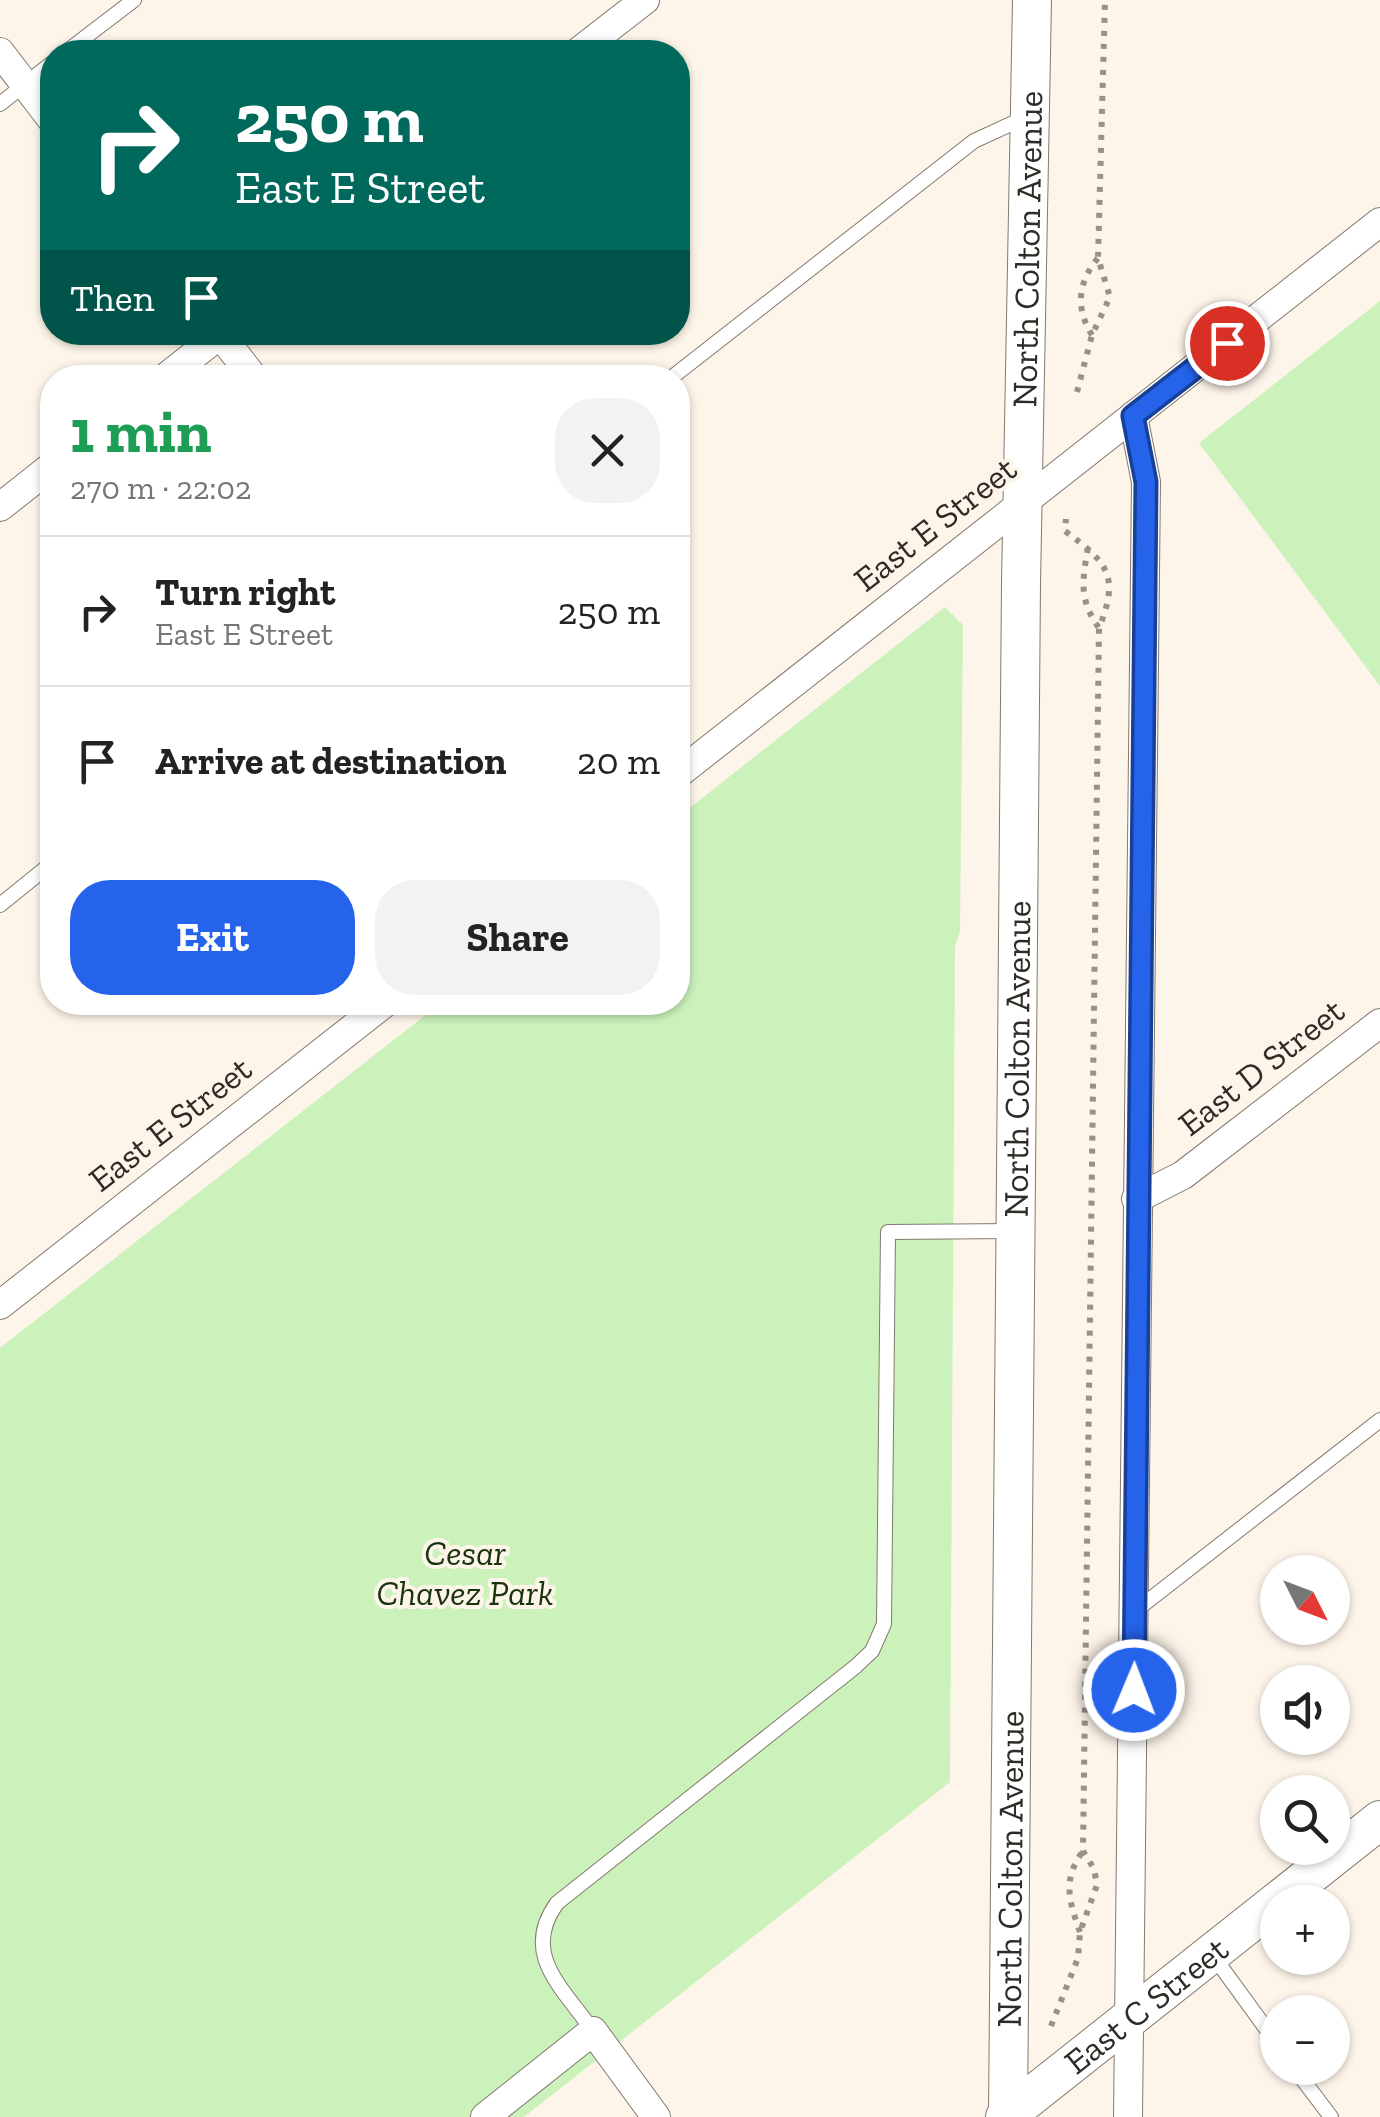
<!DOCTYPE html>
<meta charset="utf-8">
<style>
:root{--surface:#fff;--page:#f2f2f2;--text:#222;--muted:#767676;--line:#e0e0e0;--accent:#2563eb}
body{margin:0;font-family:"Zilla Slab",serif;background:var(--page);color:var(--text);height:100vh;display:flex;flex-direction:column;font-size:38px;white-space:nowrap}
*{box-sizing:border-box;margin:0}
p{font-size:32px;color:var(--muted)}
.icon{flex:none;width:55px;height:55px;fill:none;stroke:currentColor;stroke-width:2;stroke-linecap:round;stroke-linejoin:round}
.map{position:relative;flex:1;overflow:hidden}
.sheet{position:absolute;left:40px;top:365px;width:650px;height:650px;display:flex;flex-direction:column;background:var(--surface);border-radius:40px;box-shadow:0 2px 8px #0004}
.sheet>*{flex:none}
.hud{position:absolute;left:40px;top:40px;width:650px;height:305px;border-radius:40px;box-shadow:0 2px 8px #0004;background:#00695c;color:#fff;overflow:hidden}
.needle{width:65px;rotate:132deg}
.tools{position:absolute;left:1260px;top:1555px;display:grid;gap:20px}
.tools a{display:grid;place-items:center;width:90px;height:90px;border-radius:50%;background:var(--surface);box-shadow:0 2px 8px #0004;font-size:50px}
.pin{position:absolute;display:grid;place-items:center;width:85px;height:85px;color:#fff;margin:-42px;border:5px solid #fff;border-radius:50%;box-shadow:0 2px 10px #0007}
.me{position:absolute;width:110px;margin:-55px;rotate:1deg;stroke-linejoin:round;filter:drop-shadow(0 0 8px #0008)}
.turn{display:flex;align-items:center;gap:35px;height:210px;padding:0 30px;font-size:45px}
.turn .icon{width:130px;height:130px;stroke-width:2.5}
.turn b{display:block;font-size:70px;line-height:85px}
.then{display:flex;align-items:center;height:95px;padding:0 30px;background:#0003;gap:20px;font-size:38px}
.round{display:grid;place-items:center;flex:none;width:105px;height:105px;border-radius:40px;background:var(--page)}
.summary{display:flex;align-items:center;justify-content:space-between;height:170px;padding:0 30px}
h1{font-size:60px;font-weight:800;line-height:75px;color:#1e9e55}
.cta{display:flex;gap:20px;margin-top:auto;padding:20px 30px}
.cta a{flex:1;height:115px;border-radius:40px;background:var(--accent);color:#fff;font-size:40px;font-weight:800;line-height:115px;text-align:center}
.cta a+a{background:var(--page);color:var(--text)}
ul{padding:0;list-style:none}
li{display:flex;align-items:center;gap:30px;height:150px;padding:0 30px;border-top:2px solid var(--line)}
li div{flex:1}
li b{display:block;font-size:38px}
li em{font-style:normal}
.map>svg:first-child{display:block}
</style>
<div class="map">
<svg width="1380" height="2117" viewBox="0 0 1380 2117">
<rect width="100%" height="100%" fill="#fef5ea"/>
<g fill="#cbf2bb">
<polygon points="1380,301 1380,686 1199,443"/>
<polygon points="945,607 963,625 960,931 955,947 950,1782 524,2117 0,2117 0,1348 441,1003 678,1002 678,817"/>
</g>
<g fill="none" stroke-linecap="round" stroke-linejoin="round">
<defs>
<g id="lane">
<polyline points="66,52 134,0"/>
<polyline points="0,104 52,63"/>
<polyline points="671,378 974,141 1024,118"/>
<polyline points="0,905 52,863"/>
<polyline points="1135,1611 1380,1420"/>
<polyline points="1214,1957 1278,2045"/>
<path d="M 593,2031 C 563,1988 520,1954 557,1903 L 855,1667 L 872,1651 L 884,1624 L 888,1232 L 1014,1231"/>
<polyline points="1294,2068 1331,2117"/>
</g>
<g id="street">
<polyline points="0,52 52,120"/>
<polyline points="578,52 645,0"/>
<polyline points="218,332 254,378"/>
<polyline points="165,378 223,332"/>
<polyline points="0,507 52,466"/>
<polyline points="678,774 1380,222"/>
<polyline points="1136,1199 1183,1175 1380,1023"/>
<polyline points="0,1305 386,1002"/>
<polyline points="485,2117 593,2031 656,2117"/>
<polyline points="1128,2117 1146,482 1133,416"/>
</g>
<g id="secondary">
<path id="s1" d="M 1005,2117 L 1380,1820"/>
<path id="s2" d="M 1008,2117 L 1021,584 L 1032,0"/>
</g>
</defs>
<use href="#lane" stroke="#83796d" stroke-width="16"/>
<use href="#street" stroke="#83796d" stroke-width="30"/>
<use href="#secondary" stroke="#83796d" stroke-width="40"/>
<g stroke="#989189" stroke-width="6" stroke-dasharray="5 8" stroke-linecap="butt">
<path d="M 1092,335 C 1075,308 1078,282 1098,258"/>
<polyline points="1077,392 1092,335 1110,297 1098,258 1105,0"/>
<path d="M 1088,548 C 1082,581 1079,600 1099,628"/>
<path d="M 1080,1932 C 1069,1901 1062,1880 1083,1851"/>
<path d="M 1051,2026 L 1078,1958 L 1080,1932 L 1097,1885 L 1094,1869 L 1083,1851 L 1099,628 C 1120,576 1108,563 1065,531 L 1066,519"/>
</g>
<use href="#lane" stroke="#fff" stroke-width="14"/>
<use href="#street" stroke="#fff" stroke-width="28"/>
<use href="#secondary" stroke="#fff" stroke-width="38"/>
</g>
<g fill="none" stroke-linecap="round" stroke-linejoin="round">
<defs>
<polyline id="route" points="1134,1690 1146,482 1133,416 1227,343"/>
</defs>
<use href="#route" stroke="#184099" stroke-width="25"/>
<use href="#route" stroke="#2563eb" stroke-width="18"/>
</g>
<g text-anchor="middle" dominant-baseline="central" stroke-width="8" stroke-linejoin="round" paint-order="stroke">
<g font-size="35" fill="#2f2b26" stroke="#fef5ea">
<text stroke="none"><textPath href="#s2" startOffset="1868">North Colton Avenue</textPath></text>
<text transform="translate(935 524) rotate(-38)">East E Street</text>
<text stroke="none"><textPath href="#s2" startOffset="1058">North Colton Avenue</textPath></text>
<text transform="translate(1261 1067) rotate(-38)">East D Street</text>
<text transform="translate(170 1124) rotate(-38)">East E Street</text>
<text stroke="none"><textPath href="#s2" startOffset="248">North Colton Avenue</textPath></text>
<text stroke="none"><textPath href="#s1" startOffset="180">East C Street</textPath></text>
</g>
<g font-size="35" font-style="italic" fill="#19330c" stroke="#fef5ea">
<text x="465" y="1553">Cesar<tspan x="465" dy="40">Chavez Park</tspan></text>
</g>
</g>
</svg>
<div class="tools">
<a><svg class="needle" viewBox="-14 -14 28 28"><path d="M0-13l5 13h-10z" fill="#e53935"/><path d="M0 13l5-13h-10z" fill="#767676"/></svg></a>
<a><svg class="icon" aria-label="sound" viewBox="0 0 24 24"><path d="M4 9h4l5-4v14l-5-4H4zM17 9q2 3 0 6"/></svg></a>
<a><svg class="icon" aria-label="search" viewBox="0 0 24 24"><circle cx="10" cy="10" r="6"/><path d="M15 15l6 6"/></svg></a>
<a>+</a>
<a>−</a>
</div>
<div class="pin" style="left:1227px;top:343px;background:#d93025"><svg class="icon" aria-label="arrive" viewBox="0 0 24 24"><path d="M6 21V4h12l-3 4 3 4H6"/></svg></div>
<svg class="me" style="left:1134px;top:1690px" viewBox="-20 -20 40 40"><circle r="17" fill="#2563eb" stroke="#fff" stroke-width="3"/><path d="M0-11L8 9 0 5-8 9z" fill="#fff"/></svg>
<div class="hud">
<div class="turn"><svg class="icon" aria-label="right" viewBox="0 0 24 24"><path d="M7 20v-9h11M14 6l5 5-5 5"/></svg><div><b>250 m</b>East E Street</div></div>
<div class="then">Then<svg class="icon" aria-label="arrive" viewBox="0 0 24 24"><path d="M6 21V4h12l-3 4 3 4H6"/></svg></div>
</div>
<section class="sheet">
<div class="summary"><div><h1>1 min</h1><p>270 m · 22:02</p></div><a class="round"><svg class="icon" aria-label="close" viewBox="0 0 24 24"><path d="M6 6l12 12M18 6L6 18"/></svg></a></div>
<ul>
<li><svg class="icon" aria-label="right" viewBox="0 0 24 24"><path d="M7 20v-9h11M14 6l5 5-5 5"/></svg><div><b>Turn right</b><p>East E Street</p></div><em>250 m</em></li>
<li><svg class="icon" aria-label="arrive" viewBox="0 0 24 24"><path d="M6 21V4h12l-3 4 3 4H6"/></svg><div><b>Arrive at destination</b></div><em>20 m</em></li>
</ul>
<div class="cta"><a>Exit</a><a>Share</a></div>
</section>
</div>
